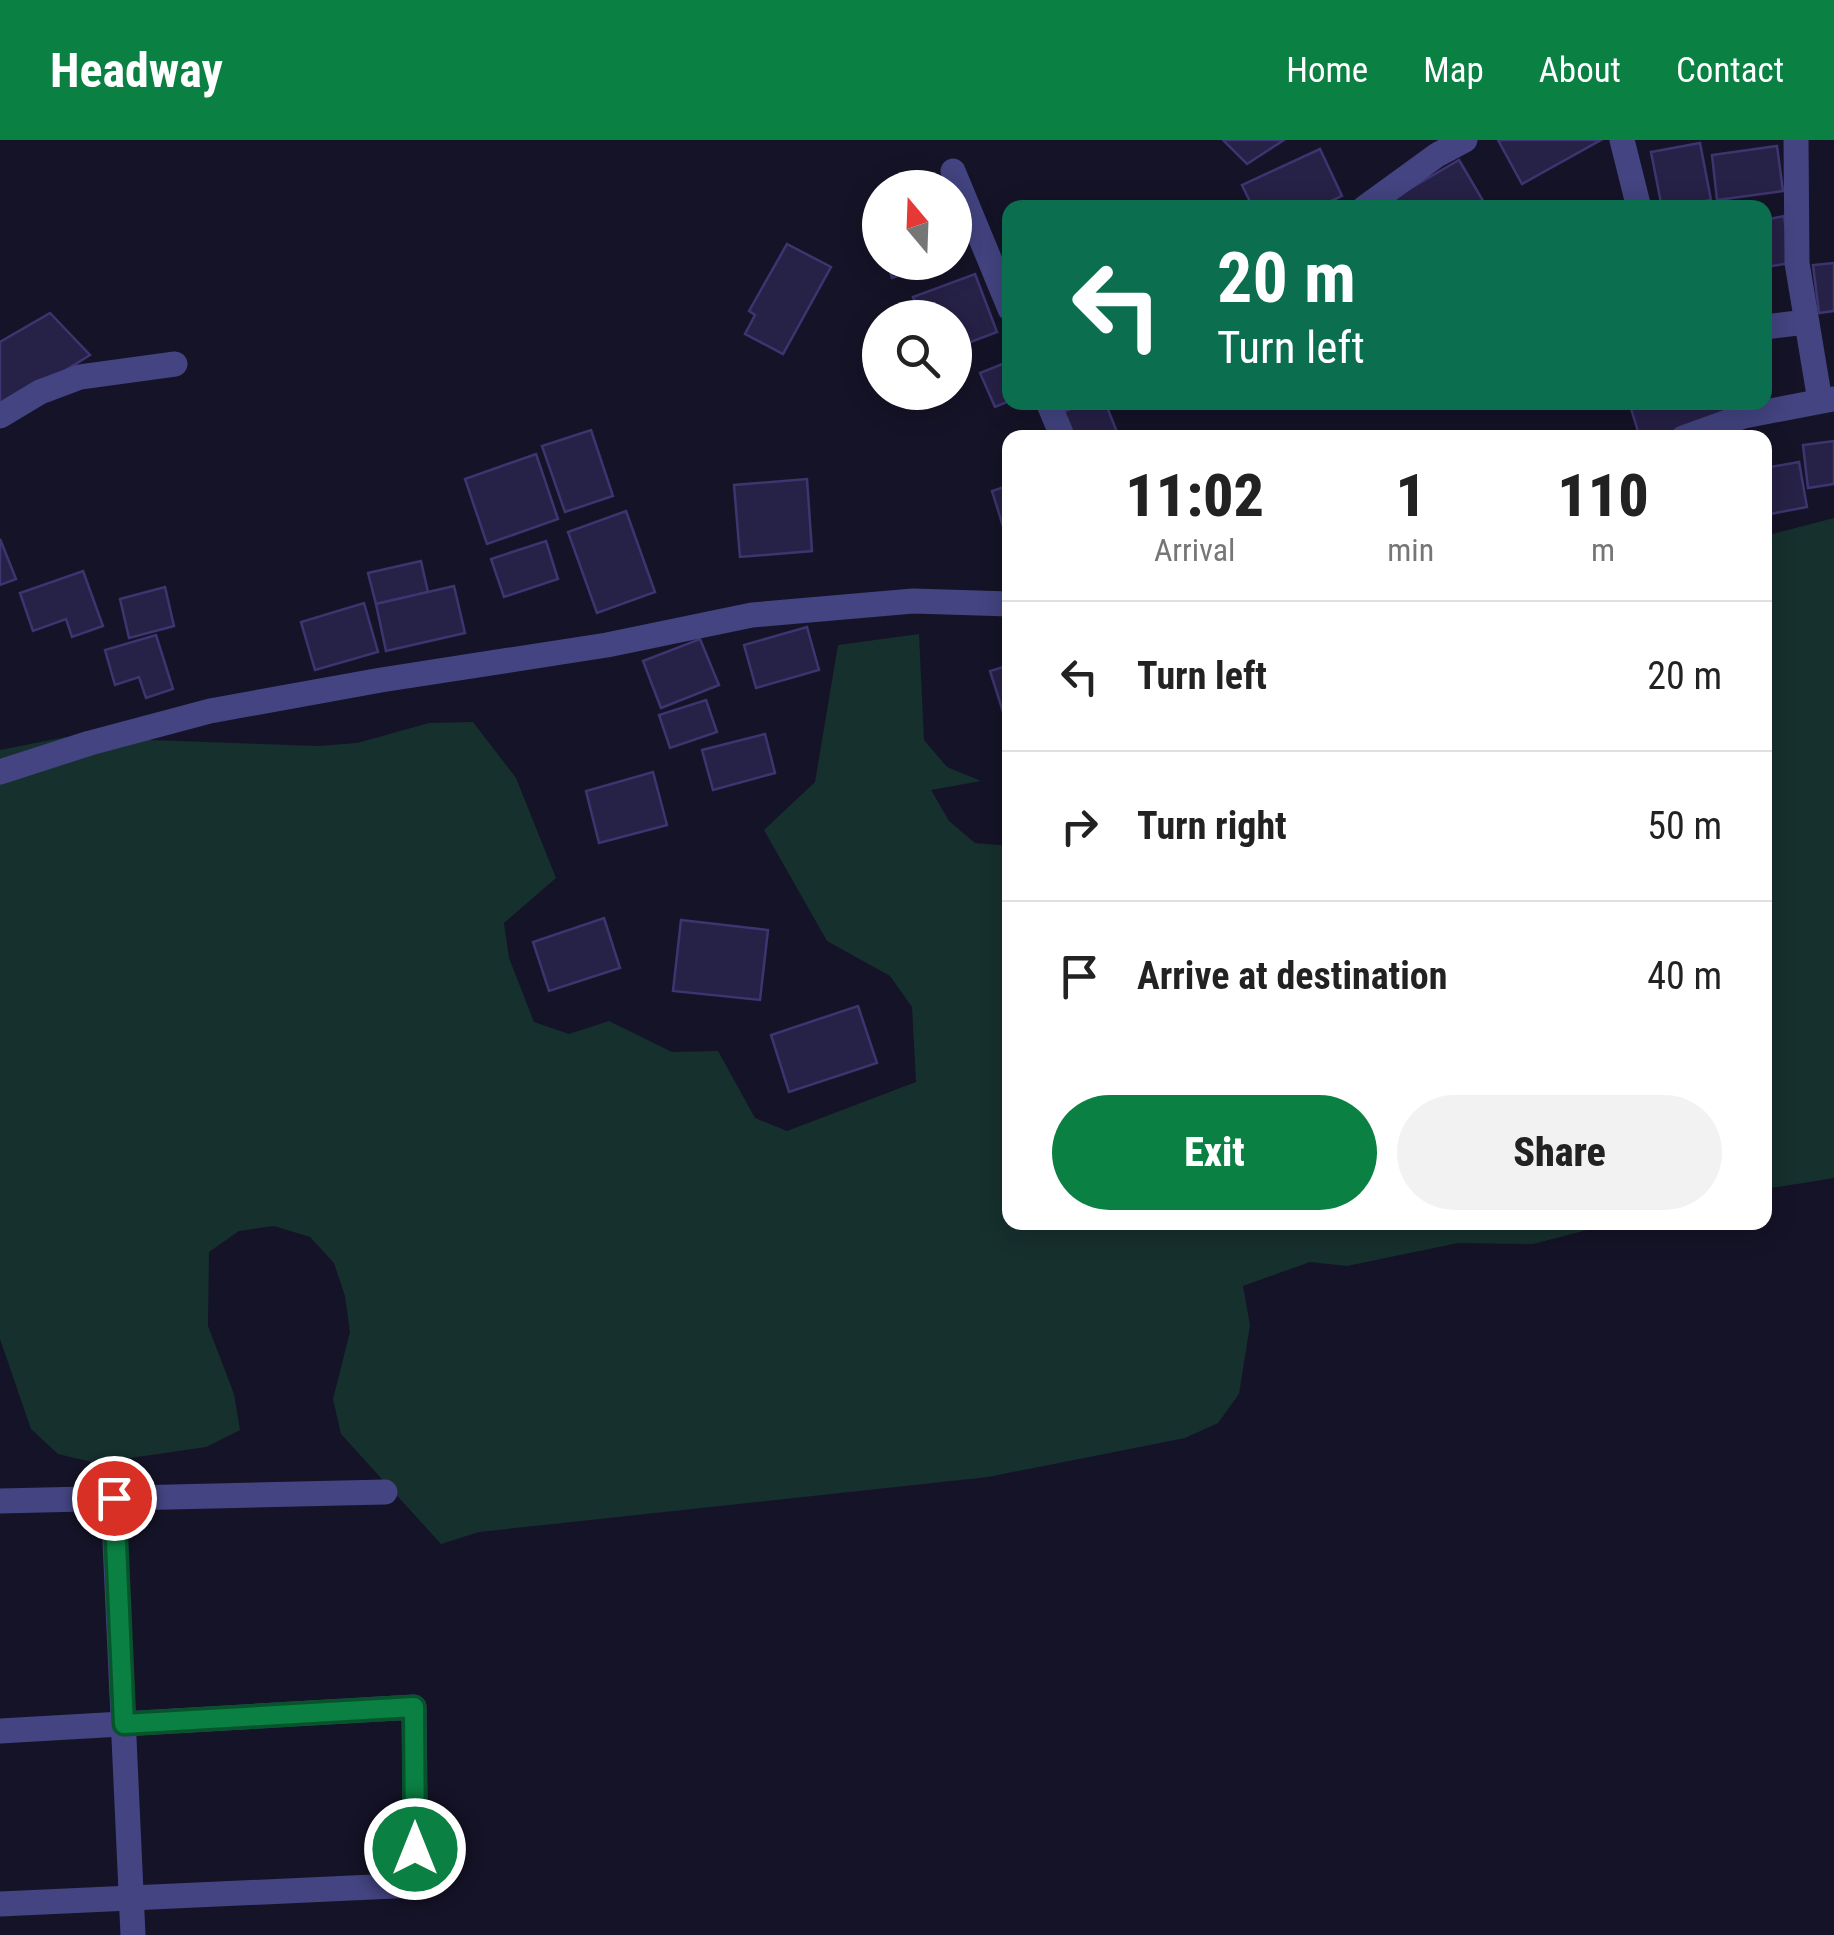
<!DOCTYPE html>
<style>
:root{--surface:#fff;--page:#f2f2f2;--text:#222;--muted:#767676;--line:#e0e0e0;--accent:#0b8043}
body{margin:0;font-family:"Roboto Condensed",sans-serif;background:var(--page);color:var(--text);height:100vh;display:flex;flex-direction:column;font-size:38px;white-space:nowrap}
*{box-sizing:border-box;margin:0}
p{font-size:32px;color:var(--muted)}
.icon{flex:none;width:55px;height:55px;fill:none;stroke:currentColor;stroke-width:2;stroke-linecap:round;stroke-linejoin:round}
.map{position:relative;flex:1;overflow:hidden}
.side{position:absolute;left:1002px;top:290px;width:770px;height:800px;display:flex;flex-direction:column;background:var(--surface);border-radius:20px;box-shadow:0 5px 25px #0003}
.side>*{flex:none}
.hud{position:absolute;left:1002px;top:60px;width:770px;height:210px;border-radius:20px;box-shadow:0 5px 25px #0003;background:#0b6e4f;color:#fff;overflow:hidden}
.needle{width:65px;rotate:341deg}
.buttons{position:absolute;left:862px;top:30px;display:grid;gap:20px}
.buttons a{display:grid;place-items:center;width:110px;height:110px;border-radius:50%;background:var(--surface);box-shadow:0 5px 25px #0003;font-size:50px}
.pin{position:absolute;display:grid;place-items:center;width:85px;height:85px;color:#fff;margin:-42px;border:5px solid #fff;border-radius:50%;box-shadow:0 2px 10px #0007}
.me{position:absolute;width:110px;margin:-55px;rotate:0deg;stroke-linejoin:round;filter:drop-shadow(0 0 8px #0008)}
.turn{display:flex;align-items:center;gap:35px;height:210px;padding:0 50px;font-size:45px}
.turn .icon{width:130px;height:130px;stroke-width:2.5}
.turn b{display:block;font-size:70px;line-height:85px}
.eta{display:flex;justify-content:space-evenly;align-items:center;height:170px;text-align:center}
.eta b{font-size:60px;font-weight:800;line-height:70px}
.cta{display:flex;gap:20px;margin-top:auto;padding:20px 50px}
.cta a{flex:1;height:115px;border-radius:60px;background:var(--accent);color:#fff;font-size:40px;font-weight:800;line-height:115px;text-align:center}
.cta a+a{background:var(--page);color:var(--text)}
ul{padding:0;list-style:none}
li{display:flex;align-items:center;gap:30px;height:150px;padding:0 50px;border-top:2px solid var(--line)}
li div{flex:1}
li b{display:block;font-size:38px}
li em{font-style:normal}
header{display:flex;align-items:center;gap:60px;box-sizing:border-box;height:140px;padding:0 50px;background:var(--accent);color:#fff}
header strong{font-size:48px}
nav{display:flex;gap:55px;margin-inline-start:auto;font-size:35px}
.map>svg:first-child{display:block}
</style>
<header>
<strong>Headway</strong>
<nav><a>Home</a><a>Map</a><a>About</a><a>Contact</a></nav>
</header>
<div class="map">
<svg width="1834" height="1795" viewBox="0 0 1834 1795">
<rect width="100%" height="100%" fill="#151327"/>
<g fill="#16302e">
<polygon points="1834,378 1834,1038 1765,1049 1765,396"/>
<polygon points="919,494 924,600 947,627 981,641 931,650 949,681 975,703 1010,706 1010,1082 1614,1083 1533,1104 1458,1103 1347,1126 1310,1122 1243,1146 1250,1185 1239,1254 1218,1283 1185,1298 988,1337 479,1392 441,1404 341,1294 333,1259 350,1192 345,1156 334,1123 310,1097 274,1086 239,1091 209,1112 208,1186 234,1254 240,1290 206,1307 96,1323 58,1314 31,1289 0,1199 0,610 66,597 318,606 357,603 429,583 473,582 516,638 556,738 504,783 509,818 534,882 569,894 609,881 672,912 718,911 755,978 787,991 916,942 912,867 890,836 827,801 764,690 815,642 838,505"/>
</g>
<g fill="#262146" stroke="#3d3570" stroke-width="2.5">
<polygon points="1223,0 1284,0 1247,24"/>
<polygon points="1498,0 1601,0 1522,44"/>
<polygon points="1700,3 1711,60 1662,68 1651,12"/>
<polygon points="1777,6 1783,51 1717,60 1712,15"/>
<polygon points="1320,9 1342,56 1316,68 1253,68 1242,45"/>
<polygon points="1459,20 1485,64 1478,68 1377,68"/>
<polygon points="1784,76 1791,123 1765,127 1765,80"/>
<polygon points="787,104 831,127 783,214 745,194 755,175 749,171"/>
<polygon points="887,122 940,122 892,138"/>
<polygon points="1834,123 1834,171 1819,173 1813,125"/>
<polygon points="975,134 997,192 955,208 955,178 921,178 913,157"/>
<polygon points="50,173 90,215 0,271 0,202"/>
<polygon points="1010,221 1010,261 995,267 980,233"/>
<polygon points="1086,262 1105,262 1117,292 1103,298 1070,298 1061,273"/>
<polygon points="1629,262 1743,262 1745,270 1657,298 1640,298"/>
<polygon points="591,290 613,356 565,372 542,306"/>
<polygon points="1834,301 1834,344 1808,348 1803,305"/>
<polygon points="536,314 558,379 487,404 465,339"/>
<polygon points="1799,322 1807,367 1765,375 1765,328"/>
<polygon points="807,339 812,411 740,417 734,345"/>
<polygon points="1010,345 1010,383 1003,386 992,351"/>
<polygon points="626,371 655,452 597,473 568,392"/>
<polygon points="0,399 16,439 0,445"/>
<polygon points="546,401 558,439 504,457 491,419"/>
<polygon points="421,421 428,452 376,464 368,433"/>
<polygon points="83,431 103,486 72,497 66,479 33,491 20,453"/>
<polygon points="454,446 465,493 386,511 376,464"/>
<polygon points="165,447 174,486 129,498 120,459"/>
<polygon points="364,463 378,512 315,530 301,482"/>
<polygon points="807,487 819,530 756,548 744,505"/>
<polygon points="156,495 173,549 146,558 139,537 115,545 105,510"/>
<polygon points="700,499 719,545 661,568 643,521"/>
<polygon points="1010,525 1010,576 1005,578 990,531"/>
<polygon points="706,560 717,592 670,608 659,575"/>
<polygon points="765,594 775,633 713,650 702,610"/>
<polygon points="653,632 667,685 599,703 586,651"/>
<polygon points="604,778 620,828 549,851 533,802"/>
<polygon points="681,780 768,790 760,860 673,851"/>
<polygon points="858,866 877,923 789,952 771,895"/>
</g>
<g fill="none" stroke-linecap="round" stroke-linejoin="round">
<g stroke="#434481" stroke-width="25">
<polyline points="1622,0 1639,68"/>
<polyline points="1796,0 1797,123 1820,261"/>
<polyline points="953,31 1010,169"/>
<polyline points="1364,68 1437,15 1465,0"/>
<polyline points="1765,187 1806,182"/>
<polyline points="1048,262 1063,298"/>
<polyline points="0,276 40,252 80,237 175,224"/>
<polyline points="1683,298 1744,276 1833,259"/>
<polyline points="0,632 90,603 210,571 381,540 607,505 752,475 913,461 1010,464"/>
<polyline points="113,1358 133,1795"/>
<polyline points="0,1361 385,1352"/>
<polyline points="0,1591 414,1567 416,1745 0,1764"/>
</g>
</g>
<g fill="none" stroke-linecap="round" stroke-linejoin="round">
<defs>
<polyline id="route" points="114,1358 124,1584 414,1567 415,1709"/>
</defs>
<use href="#route" stroke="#07532c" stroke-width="25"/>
<use href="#route" stroke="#0b8043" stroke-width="18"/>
</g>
</svg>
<div class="buttons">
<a><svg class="needle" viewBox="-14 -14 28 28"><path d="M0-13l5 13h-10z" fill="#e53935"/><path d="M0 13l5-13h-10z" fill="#767676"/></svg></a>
<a><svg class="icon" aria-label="search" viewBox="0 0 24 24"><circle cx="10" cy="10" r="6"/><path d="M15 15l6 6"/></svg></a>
</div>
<div class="pin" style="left:114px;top:1358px;background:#d93025"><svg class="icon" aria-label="arrive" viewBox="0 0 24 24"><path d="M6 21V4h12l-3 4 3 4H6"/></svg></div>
<svg class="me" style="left:415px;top:1709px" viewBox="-20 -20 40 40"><circle r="17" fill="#0b8043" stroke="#fff" stroke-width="3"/><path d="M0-11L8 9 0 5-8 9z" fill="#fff"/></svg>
<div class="hud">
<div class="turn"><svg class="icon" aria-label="left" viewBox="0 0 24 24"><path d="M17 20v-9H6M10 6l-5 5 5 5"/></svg><div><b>20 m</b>Turn left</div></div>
</div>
<section class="side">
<div class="eta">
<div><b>11:02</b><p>Arrival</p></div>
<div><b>1</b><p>min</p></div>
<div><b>110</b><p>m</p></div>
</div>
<ul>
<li><svg class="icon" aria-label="left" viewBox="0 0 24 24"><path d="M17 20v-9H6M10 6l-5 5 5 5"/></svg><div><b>Turn left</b></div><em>20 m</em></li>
<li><svg class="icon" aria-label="right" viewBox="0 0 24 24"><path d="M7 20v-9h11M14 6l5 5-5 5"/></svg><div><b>Turn right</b></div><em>50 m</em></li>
<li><svg class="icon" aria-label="arrive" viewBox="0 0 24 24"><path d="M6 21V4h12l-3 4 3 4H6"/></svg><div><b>Arrive at destination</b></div><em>40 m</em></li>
</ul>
<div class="cta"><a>Exit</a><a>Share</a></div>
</section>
</div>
